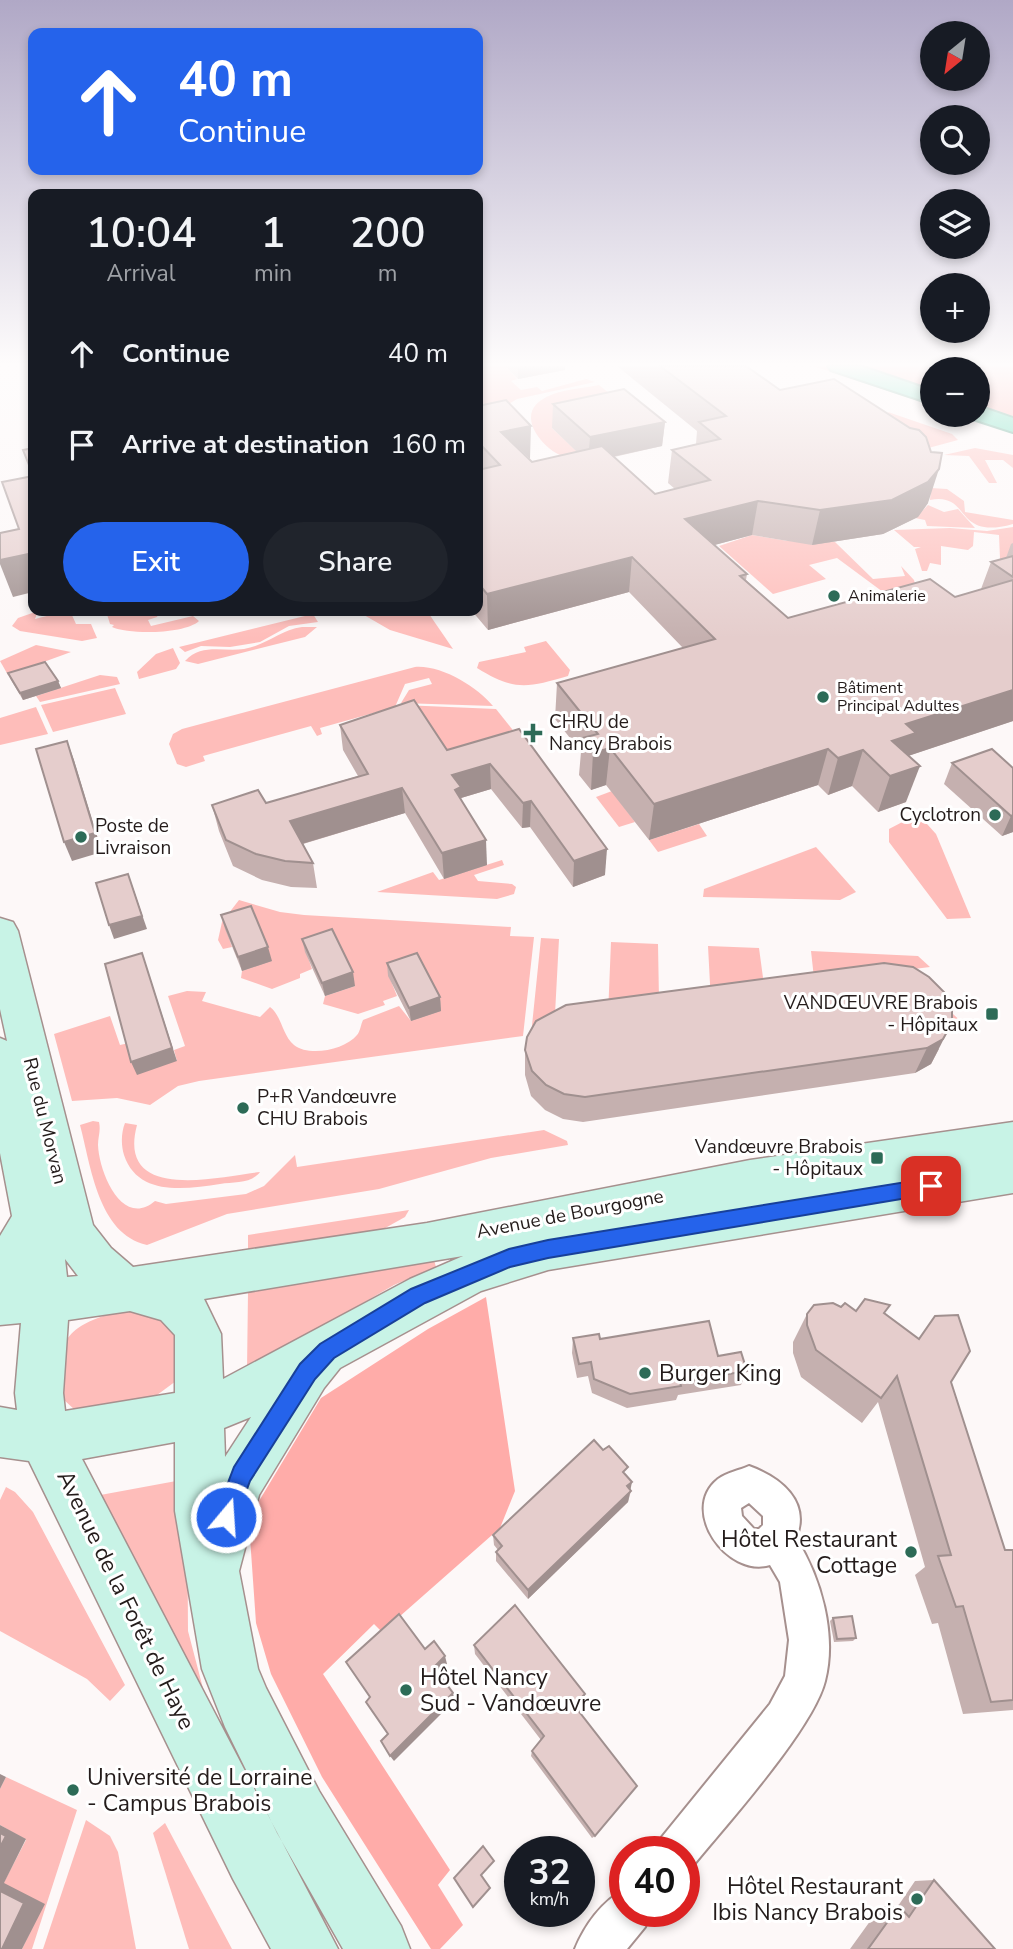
<!DOCTYPE html>
<meta charset="utf-8">
<style>
:root{--surface:#171b24;--page:#20242c;--text:#f1f3f6;--muted:#9ea1a6;--accent:#2563eb}
body{margin:0;font-family:"Nunito Sans",sans-serif;background:var(--page);color:var(--text);height:100vh;display:flex;flex-direction:column;font-size:26px;white-space:nowrap}
*{box-sizing:border-box;margin:0}
p{font-size:23px;color:var(--muted)}
.icon{flex:none;width:38px;height:38px;fill:none;stroke:currentColor;stroke-width:2;stroke-linecap:round;stroke-linejoin:round}
.map{position:relative;flex:1;overflow:hidden}
.details{position:absolute;left:28px;top:189px;width:455px;height:427px;display:flex;flex-direction:column;background:var(--surface);border-radius:14px;box-shadow:0 4px 10px #0003}
.details>*{flex:none}
.top-card{position:absolute;left:28px;top:28px;width:455px;height:147px;border-radius:14px;box-shadow:0 4px 10px #0003;background:#2563eb;color:#fff;overflow:hidden}
.needle{width:46px;rotate:210deg}
.buttons{position:absolute;left:920px;top:21px;display:grid;gap:14px}
.buttons a{display:grid;place-items:center;width:70px;height:70px;border-radius:50%;background:var(--surface);box-shadow:0 4px 10px #0003;font-size:35px}
.speed{position:absolute;left:504px;top:1836px;display:flex;gap:14px;font-size:35px;font-weight:700;text-align:center}
.speed>*{display:grid;place-content:center;width:91px;height:91px;border-radius:50%;background:var(--surface);box-shadow:0 4px 10px #0003;line-height:1}
.speed small{font-size:18px;font-weight:400}
.speed .limit{border:10px solid #d22;background:#fff;color:#111}
.pin{position:absolute;display:grid;place-items:center;width:60px;height:60px;color:#fff;margin:-30px;border-radius:14px;box-shadow:0 4px 10px #0006}
.me{position:absolute;width:77px;margin:-38px;rotate:18deg;stroke-linejoin:round;filter:drop-shadow(0 0 5px #0008)}
.turn{display:flex;align-items:center;gap:24px;height:147px;padding:0 35px;font-size:32px}
.turn .icon{width:91px;height:91px;stroke-width:2.5}
.turn b{display:block;font-size:49px;line-height:60px}
.eta{display:flex;justify-content:space-evenly;align-items:center;height:119px;text-align:center}
.eta b{font-size:42px;font-weight:600;line-height:49px}
.cta{display:flex;gap:14px;margin-top:auto;padding:14px 35px}
.cta a{flex:1;height:80px;border-radius:42px;background:var(--accent);color:#fff;font-size:28px;font-weight:600;line-height:80px;text-align:center}
.cta a+a{background:var(--page);color:var(--text)}
ul{padding:0;list-style:none}
li{display:flex;align-items:center;gap:21px;height:91px;padding:0 35px}
li div{flex:1}
li b{display:block;font-size:26px}
li em{font-style:normal}
.map>svg:first-child{display:block}
</style>
<div class="map">
<svg width="1013" height="1949" viewBox="0 0 1013 1949">
<rect width="100%" height="100%" fill="#fdf8f8"/>
<g fill="#febdba">
<polygon points="478,366 505,366 517,379 511,381 521,390 537,387 542,391 586,379 595,382 517,399 489,416 478,405"/>
<path d="M 599,385 L 625,406 L 552,428 L 588,462 C 578,460 566,459 556,453 C 539,443 519,416 540,401 C 556,389 581,389 599,385 Z"/>
<polygon points="888,412 952,434 958,440 921,450 892,420"/>
<polygon points="975,448 1013,455 1013,468 1003,460 985,460 997,483 989,483 969,456 944,455"/>
<path d="M 931,488 L 947,489 L 964,501 L 965,512 L 1013,520 L 1013,524 C 953,541 972,492 930,500 Z"/>
<polygon points="928,505 944,512 958,509 975,528 927,526 925,520 915,518"/>
<polygon points="1013,527 1013,562 1008,564 1000,559 999,535 974,532 973,546 968,550 941,546 941,565 930,563 927,571 922,571 915,549 921,547 914,547 894,530 950,528 987,531"/>
<polygon points="752,535 788,541 835,542 873,579 905,576 901,566 914,580 916,588 883,592 837,558 809,565 826,579 773,594 719,546"/>
<polygon points="38,611 35,619 66,611 82,611 71,613 76,624 91,624 97,638 82,641 20,631 12,626 18,618"/>
<path d="M 106,611 L 160,611 L 157,617 L 148,620 L 151,626 L 193,616 L 199,621 C 185,634 130,635 112,627 L 114,625 L 110,624 Z"/>
<polygon points="357,611 427,611 453,649 390,630"/>
<polygon points="313,614 318,622 289,626 260,642 230,647 201,646 185,652 179,647"/>
<path d="M 302,627 L 317,627 L 305,637 L 198,664 L 185,661 C 202,643 222,652 244,649 C 267,645 280,630 302,627 Z"/>
<path d="M 546,641 L 570,670 L 568,676 C 527,688 514,691 477,668 L 479,662 L 526,652 L 524,647 Z"/>
<polygon points="36,645 71,652 8,675 0,661"/>
<polygon points="173,648 180,663 176,669 139,679 137,672 156,654"/>
<path d="M 415,667 C 442,665 477,687 493,706 L 401,703 L 409,690 L 432,684 L 429,678 L 405,684 L 395,707 L 320,728 L 322,734 L 317,736 L 311,726 L 203,756 L 205,761 L 186,767 L 177,764 L 169,744 L 173,734 L 182,729 Z"/>
<polygon points="100,675 117,677 120,684 40,702 36,696"/>
<polygon points="115,688 126,714 53,732 41,705"/>
<polygon points="402,705 496,709 516,734 530,775 449,776"/>
<polygon points="36,707 48,734 0,745 0,718"/>
<polygon points="612,791 635,822 619,827 596,797"/>
<polygon points="910,818 927,824 936,834 971,918 947,919 889,842 889,829"/>
<polygon points="699,824 707,836 658,852 649,840"/>
<polygon points="816,847 856,892 840,900 703,897 704,889"/>
<polygon points="502,860 504,865 474,875 478,881 512,884 516,887 514,894 497,899 377,892 433,872 439,880"/>
<path d="M 239,900 L 280,912 L 304,915 L 511,927 L 510,936 L 534,937 L 523,1036 L 199,1081 L 178,1086 L 150,1105 L 117,1098 L 72,1101 L 54,1034 L 110,1016 L 120,1045 L 129,1043 L 177,1061 L 174,1050 L 185,1046 L 168,996 L 187,991 L 206,992 L 202,1001 L 260,1017 L 270,1007 C 282,1016 282,1035 294,1045 C 309,1057 345,1050 357,1035 C 360,1032 361,1024 363,1020 L 399,1006 L 411,1021 L 389,976 L 397,996 L 383,1001 L 385,1005 L 358,1014 L 323,1004 L 325,996 L 355,986 L 306,952 L 312,969 L 300,974 L 300,978 L 272,989 L 241,978 L 242,971 L 271,960 L 226,929 L 232,947 L 223,949 L 218,940 L 222,922 Z"/>
<polygon points="541,938 559,939 555,1014 608,1015 611,942 658,944 659,1000 711,1003 708,946 759,948 764,985 815,987 811,951 918,956 930,967 906,970 969,1029 940,1034 531,1035"/>
<path d="M 93,1121 L 99,1122 C 101,1131 98,1136 98,1145 C 99,1172 122,1229 155,1201 L 166,1204 L 246,1194 L 264,1186 L 295,1155 L 297,1167 L 544,1130 L 567,1141 L 568,1145 L 491,1158 L 379,1189 L 227,1214 L 147,1245 C 98,1234 91,1166 80,1125 Z"/>
<path d="M 125,1123 L 137,1125 C 116,1203 219,1177 260,1172 C 251,1184 234,1182 220,1184 C 186,1189 138,1197 124,1155 C 121,1145 121,1133 125,1123 Z"/>
<polygon points="409,1210 405,1217 378,1232 248,1253 248,1235"/>
<polygon points="434,1260 436,1267 394,1285 247,1370 248,1292"/>
<path d="M 141,1307 L 179,1329 L 176,1381 L 153,1398 L 75,1410 L 63,1399 C 63,1385 61,1370 62,1355 C 65,1320 114,1313 141,1307 Z"/>
<polygon points="187,1479 188,1631 205,1696 95,1496"/>
<polygon points="6,1487 15,1492 33,1512 125,1685 110,1701 87,1679 0,1631 0,1500"/>
<polygon points="6,1777 77,1810 32,1949 22,1949 44,1904 0,1890 26,1840 0,1825 0,1789"/>
<polygon points="86,1820 110,1836 118,1852 136,1949 43,1949"/>
<polygon points="165,1823 232,1949 189,1949 153,1833"/>
</g>
<g fill="#ffaca9">
<polygon points="813,366 1013,366 1013,433 959,415 978,415 978,369 933,369 933,406"/>
<polygon points="486,1297 515,1491 500,1528 382,1632 374,1624 323,1674 450,1870 438,1885 463,1925 440,1949 431,1949 322,1777 271,1674 256,1623 249,1523 259,1501 321,1398 428,1329"/>
</g>
<g fill="none" stroke-linecap="round" stroke-linejoin="round">
<defs>
<g id="street">
<path d="M 749,1466 C 780,1477 811,1501 796,1538 C 821,1578 837,1634 825,1681 C 813,1729 726,1825 692,1867 L 684,1871 L 684,1852 L 655,1852 L 662,1837 L 770,1704 L 785,1676 L 789,1640 L 780,1582 L 770,1565 C 727,1578 679,1510 718,1479 C 726,1473 740,1470 749,1466 ZM 749,1503 L 763,1516 L 763,1525 L 759,1529 L 754,1529 L 742,1516 L 741,1508 Z"/>
<path d="M 625,1890 L 625,1911 L 651,1911 L 645,1927 L 627,1949 L 575,1949 C 584,1927 602,1900 625,1890 Z"/>
</g>
<path id="secondary" d="M 0,918 L 13,922 L 18,931 L 93,1225 L 111,1248 L 133,1267 L 427,1223 L 750,1160 L 1013,1122 L 1013,1193 L 548,1270 L 481,1291 L 340,1368 L 324,1388 L 259,1495 L 239,1571 L 258,1669 L 266,1688 L 319,1791 L 401,1926 L 410,1949 L 343,1949 L 277,1833 L 225,1727 L 202,1669 L 175,1511 L 175,1442 L 82,1459 L 338,1949 L 271,1949 L 233,1879 L 29,1461 L 0,1457 L 0,1407 L 17,1410 L 15,1393 L 21,1323 L 0,1325 L 0,1236 L 12,1216 L 0,1153 L 0,1038 L 7,1041 L 0,1009 ZM 463,1256 L 410,1279 L 223,1379 L 221,1334 L 204,1299 ZM 65,1259 L 78,1276 L 67,1277 ZM 130,1311 L 161,1320 L 175,1335 L 175,1393 L 65,1411 L 63,1393 L 68,1320 ZM 251,1417 L 225,1457 L 224,1428 Z"/>
<g id="highway">
<polygon points="828,366 860,366 933,391 933,404 831,370"/>
<polygon points="978,406 1013,418 1013,432 970,418 968,415 978,415"/>
</g>
</defs>
<use href="#street" stroke="#a6908e" stroke-width="4"/>
<use href="#secondary" stroke="#a6908e" stroke-width="3"/>
<use href="#highway" stroke="#3a9679" stroke-width="4"/>
<use href="#street" fill="#fff" fill-rule="evenodd"/>
<use href="#secondary" fill="#c8f3e6" fill-rule="evenodd"/>
<use href="#highway" fill="#46d7ac" fill-rule="evenodd"/>
</g>
<g fill="#c5b0af">
<polygon points="505,366 566,366 565,367 565,370 518,379"/>
<polygon points="617,366 746,366 928,503 918,517 883,534 812,545 752,535 714,545 747,574 746,580 788,618 955,597 981,589 991,562 1006,558 1011,544 1013,543 1013,721 908,756 906,802 878,812 852,786 828,795 818,785 649,840 606,785 591,790 579,775 581,752 555,719 557,683 683,648 629,592 488,630 472,611 478,611 478,406 532,462 577,452 552,428 553,404 665,422 662,446 614,457 655,494 675,489 668,483 672,450 696,444 697,431"/>
<polygon points="8,673 58,681 61,688 23,700 11,680"/>
<polygon points="340,725 447,750 519,729 605,875 573,887 530,827 522,828 491,789 461,798 487,865 444,879 405,813 303,844 313,863 317,888 291,887 262,880 233,866 219,831 212,805 266,803 358,776 343,750"/>
<polygon points="952,763 1013,768 1013,832 1002,836 944,784"/>
<polygon points="221,915 272,961 242,971 225,929"/>
<polygon points="302,939 355,986 325,996 305,952"/>
<polygon points="387,963 440,997 441,1011 411,1021 388,976"/>
<polygon points="527,1037 939,1049 931,1064 915,1073 583,1122 563,1119 545,1110 531,1096 525,1075 525,1050"/>
<polygon points="841,1307 856,1311 885,1313 951,1382 1005,1550 1013,1550 1013,1710 963,1714 938,1623 932,1624 915,1575 925,1567 878,1402 862,1423 801,1377 793,1353 793,1342 807,1314"/>
<polygon points="573,1338 600,1339 718,1356 747,1371 741,1385 678,1395 676,1400 627,1408 592,1393 588,1376 577,1378 572,1353"/>
<polygon points="626,1474 631,1491 628,1502 528,1599 496,1561 496,1552 498,1550 494,1545 493,1535"/>
<polygon points="833,1618 856,1638 853,1641 834,1642 830,1621"/>
<polygon points="474,1645 585,1694 582,1701 576,1708 595,1836 592,1838 531,1756 532,1751 541,1740 475,1654"/>
<polygon points="934,1880 995,1949 850,1949 881,1906 898,1906 915,1881"/>
</g>
<g fill="#a0908f">
<polygon points="518,366 566,366 565,367 565,370 518,379"/>
<polygon points="665,422 662,446 588,462 590,437"/>
<polygon points="531,426 530,459 501,432"/>
<polygon points="939,469 928,503 918,517 883,534 812,545 820,510"/>
<polygon points="758,501 752,535 681,554 685,519"/>
<polygon points="33,553 33,592 13,597 0,564 0,560"/>
<polygon points="632,557 629,592 488,630 487,594"/>
<polygon points="58,681 61,688 23,700 20,693"/>
<polygon points="1013,690 1013,721 908,756 892,741 906,724"/>
<polygon points="67,741 74,760 102,852 72,861 64,842"/>
<polygon points="610,748 606,785 591,790 593,753"/>
<polygon points="828,749 818,785 649,840 654,804"/>
<polygon points="863,750 852,786 828,795 838,758"/>
<polygon points="490,764 491,789 461,798 462,813 456,815 452,775"/>
<polygon points="920,766 906,802 878,812 890,776"/>
<polygon points="402,788 405,813 295,846 290,821"/>
<polygon points="531,801 530,827 522,828 523,803"/>
<polygon points="1013,815 1013,832 1002,836 1011,816"/>
<polygon points="486,840 487,865 444,879 442,853"/>
<polygon points="607,849 605,875 573,887 574,861"/>
<polygon points="133,888 147,929 114,939 109,925"/>
<polygon points="268,947 272,961 242,971 238,957"/>
<polygon points="142,953 177,1061 137,1075 131,1062"/>
<polygon points="353,972 355,986 325,996 322,983"/>
<polygon points="440,997 441,1011 411,1021 409,1008"/>
<polygon points="952,1023 931,1064 915,1073 927,1048"/>
<polygon points="632,1482 628,1502 528,1599 528,1590"/>
<polygon points="445,1656 447,1664 436,1675 434,1667"/>
<polygon points="453,1693 455,1700 394,1761 390,1756"/>
<polygon points="585,1694 582,1701 572,1712 574,1705"/>
<polygon points="0,1774 6,1777 0,1789"/>
<polygon points="0,1825 26,1839 4,1883 45,1904 22,1949 2,1949 0,1891"/>
</g>
<g fill="#e5cdcc" stroke="#a0908f" stroke-width="2">
<polygon points="660,366 746,366 780,390 834,379 910,428 919,430 926,437 931,452 942,453 939,469 928,482 892,500 820,510 758,501 685,519 747,574 740,576 788,618 930,579 955,597 1013,580 1013,690 906,724 916,733 892,741 920,766 890,776 863,750 838,758 828,749 654,804 610,748 593,753 582,738 598,734 557,683 715,639 632,557 487,594 478,583 478,470 500,465 478,442 478,406 506,400 531,426 501,432 532,462 602,446 655,494 710,480 672,450 720,439 699,422 726,416"/>
<polygon points="624,389 665,422 590,437 553,404"/>
<polygon points="33,448 33,475 23,450"/>
<polygon points="33,476 33,553 0,560 0,533 19,529 2,482"/>
<polygon points="1013,556 1013,577 991,562"/>
<polygon points="45,662 58,681 20,693 8,673"/>
<polygon points="414,700 447,750 519,729 607,849 574,861 531,801 523,803 490,764 452,775 461,787 455,790 486,840 442,853 402,788 290,821 313,863 285,861 256,854 226,840 212,805 258,790 266,803 368,774 340,725"/>
<polygon points="67,741 95,833 64,842 36,749"/>
<polygon points="992,749 1013,768 1013,815 1011,816 952,763"/>
<polygon points="128,874 142,916 109,925 96,883"/>
<polygon points="251,906 268,947 238,957 221,915"/>
<polygon points="332,929 353,972 322,983 302,939"/>
<polygon points="142,953 172,1048 131,1062 105,964"/>
<polygon points="417,953 440,997 409,1008 387,963"/>
<polygon points="884,963 913,967 929,977 945,993 952,1009 952,1023 943,1039 927,1048 585,1097 564,1094 546,1085 532,1071 525,1050 527,1037 536,1021 566,1005"/>
<polygon points="865,1299 890,1305 884,1313 919,1339 935,1316 958,1315 970,1351 951,1382 1005,1550 1013,1550 1013,1700 991,1702 963,1606 956,1607 938,1556 951,1555 897,1376 881,1398 816,1350 807,1325 807,1314 814,1305 833,1303 841,1307 845,1303 856,1311"/>
<polygon points="709,1321 718,1356 741,1352 747,1371 680,1382 681,1386 630,1394 594,1379 591,1362 579,1364 573,1338 599,1334 600,1339"/>
<polygon points="594,1440 603,1450 609,1446 628,1467 623,1472 632,1482 627,1486 631,1491 528,1590 496,1552 502,1546 493,1535"/>
<polygon points="515,1605 585,1694 574,1705 637,1786 595,1836 532,1751 544,1736 474,1645"/>
<polygon points="399,1614 425,1649 434,1641 445,1656 434,1667 453,1693 390,1756 381,1741 388,1734 366,1702 370,1697 346,1662"/>
<polygon points="852,1616 856,1638 837,1639 833,1618"/>
<polygon points="0,1833 6,1836 0,1847"/>
<polygon points="483,1846 494,1861 481,1875 490,1888 473,1907 454,1878"/>
<polygon points="934,1880 995,1949 868,1949 899,1906 909,1917"/>
<polygon points="0,1891 24,1903 2,1949 0,1949"/>
</g>
<linearGradient id="sky" x2="0" y2="1"><stop stop-color="#b0a8c6"/><stop offset="0.57" stop-color="#fefcfc"/><stop offset="1" stop-color="#fefcfc" stop-opacity="0"/></linearGradient>
<rect width="1013" height="639" fill="url(#sky)"/>
<polygon fill="#2563eb" stroke="#184099" stroke-width="2" points="931,1178 938,1180 940,1186 938,1192 931,1194 548,1258 510,1267 425,1303 334,1358 315,1379 250,1481 234,1524 226,1528 218,1524 215,1517 234,1467 300,1364 320,1344 411,1289 509,1249 548,1240"/>
<g fill="#2d6b57" stroke="#fff" stroke-width="2.5">
<circle cx="834" cy="596" r="7"/>
<circle cx="823" cy="697" r="7"/>
<path d="M529.5 722.5h7v7h7v7h-7v7h-7v-7h-7v-7h7z"/>
<circle cx="995" cy="815" r="7"/>
<circle cx="81" cy="837" r="7"/>
<rect x="985" y="1007" width="14" height="14" rx="3.5"/>
<circle cx="243" cy="1108" r="7"/>
<rect x="870" y="1151" width="14" height="14" rx="3.5"/>
<circle cx="645" cy="1373" r="7"/>
<circle cx="911" cy="1552" r="7"/>
<circle cx="406" cy="1690" r="7"/>
<circle cx="73" cy="1790" r="7"/>
<circle cx="917" cy="1899" r="7"/>
</g>
<g text-anchor="middle" dominant-baseline="central" stroke-width="6" stroke-linejoin="round" paint-order="stroke">
<g font-size="16" fill="#241c1b" stroke="#fff" text-anchor="start">
<text x="848" y="596">Animalerie</text>
<text x="837" y="688">Bâtiment<tspan x="837" dy="18">Principal Adultes</tspan></text>
</g>
<g font-size="19" fill="#241c1b" stroke="#fff" text-anchor="start">
<text x="549" y="722">CHRU de<tspan x="549" dy="22">Nancy Brabois</tspan></text>
<text x="981" y="815" text-anchor="end">Cyclotron</text>
<text x="95" y="826">Poste de<tspan x="95" dy="22">Livraison</tspan></text>
<text x="978" y="1003" text-anchor="end">VANDŒUVRE Brabois<tspan x="978" dy="22">- Hôpitaux</tspan></text>
<text x="257" y="1097">P+R Vandœuvre<tspan x="257" dy="22">CHU Brabois</tspan></text>
<text x="863" y="1147" text-anchor="end">Vandœuvre Brabois<tspan x="863" dy="22">- Hôpitaux</tspan></text>
</g>
<g font-size="19" fill="#241c1b" stroke="#fff">
<text transform="translate(45 1121) rotate(76)">Rue du Morvan</text>
<text transform="translate(570 1214) rotate(-11)">Avenue de Bourgogne</text>
</g>
<g font-size="23" fill="#241c1b" stroke="#fff" text-anchor="start">
<text x="659" y="1373">Burger King</text>
<text x="897" y="1539" text-anchor="end">Hôtel Restaurant<tspan x="897" dy="26">Cottage</tspan></text>
<text x="420" y="1677">Hôtel Nancy<tspan x="420" dy="26">Sud - Vandœuvre</tspan></text>
<text x="87" y="1777">Université de Lorraine<tspan x="87" dy="26">- Campus Brabois</tspan></text>
<text x="903" y="1886" text-anchor="end">Hôtel Restaurant<tspan x="903" dy="26">Ibis Nancy Brabois</tspan></text>
</g>
<g font-size="23" fill="#241c1b" stroke="#fff">
<text transform="translate(126 1600) rotate(64)">Avenue de la Forêt de Haye</text>
</g>
</g>
</svg>
<div class="buttons">
<a><svg class="needle" viewBox="-14 -14 28 28"><path d="M0-13l5 13h-10z" fill="#e53935"/><path d="M0 13l5-13h-10z" fill="#9ea1a6"/></svg></a>
<a><svg class="icon" aria-label="search" viewBox="0 0 24 24"><circle cx="10" cy="10" r="6"/><path d="M15 15l6 6"/></svg></a>
<a><svg class="icon" aria-label="layers" viewBox="0 0 24 24"><path d="M12 4l9 5-9 5-9-5zM3 14l9 5 9-5"/></svg></a>
<a>+</a>
<a>−</a>
</div>
<div class="speed"><div>32<small>km/h</small></div><div class="limit">40</div></div>
<div class="pin" style="left:931px;top:1186px;background:#d93025"><svg class="icon" aria-label="arrive" viewBox="0 0 24 24"><path d="M6 21V4h12l-3 4 3 4H6"/></svg></div>
<svg class="me" style="left:226px;top:1517px" viewBox="-20 -20 40 40"><circle r="17" fill="#2563eb" stroke="#fff" stroke-width="3"/><path d="M0-11L8 9 0 5-8 9z" fill="#fff"/></svg>
<div class="top-card">
<div class="turn"><svg class="icon" aria-label="ahead" viewBox="0 0 24 24"><path d="M12 20V5M6 11l6-6 6 6"/></svg><div><b>40 m</b>Continue</div></div>
</div>
<section class="details">
<div class="eta">
<div><b>10:04</b><p>Arrival</p></div>
<div><b>1</b><p>min</p></div>
<div><b>200</b><p>m</p></div>
</div>
<ul>
<li><svg class="icon" aria-label="ahead" viewBox="0 0 24 24"><path d="M12 20V5M6 11l6-6 6 6"/></svg><div><b>Continue</b></div><em>40 m</em></li>
<li><svg class="icon" aria-label="arrive" viewBox="0 0 24 24"><path d="M6 21V4h12l-3 4 3 4H6"/></svg><div><b>Arrive at destination</b></div><em>160 m</em></li>
</ul>
<div class="cta"><a>Exit</a><a>Share</a></div>
</section>
</div>
